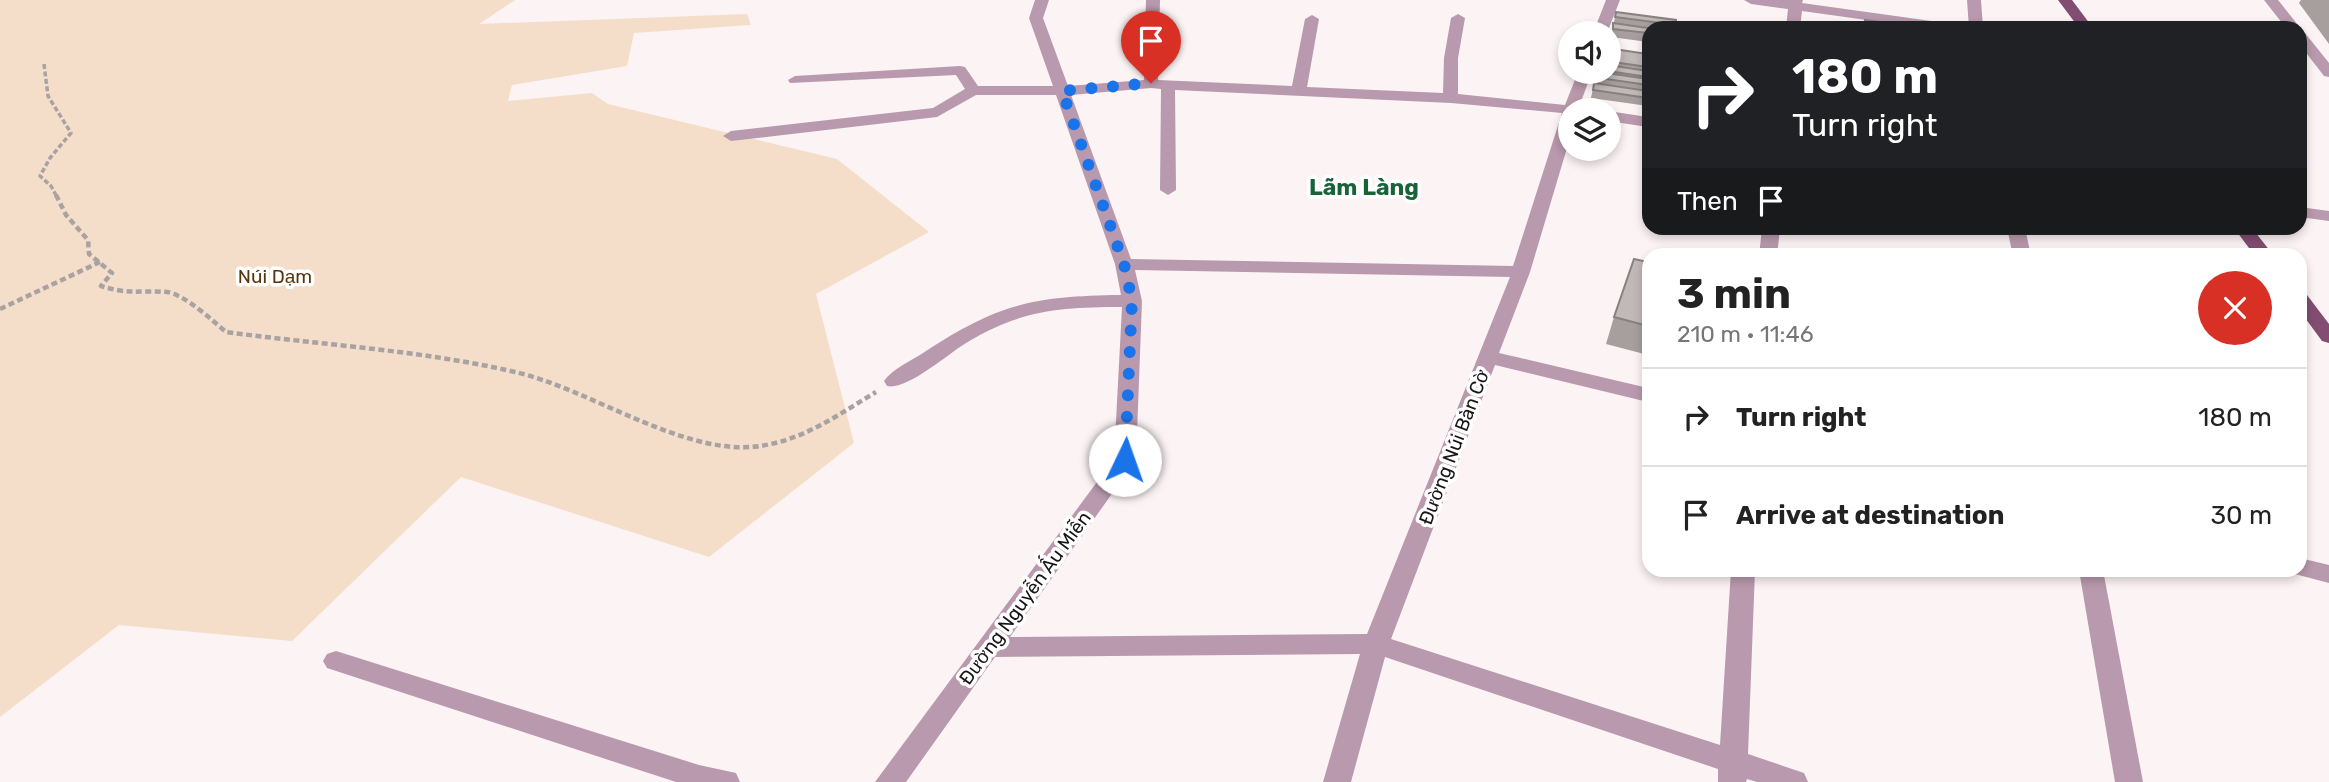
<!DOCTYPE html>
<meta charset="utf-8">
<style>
:root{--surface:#fff;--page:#f6f6f6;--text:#222;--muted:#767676;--line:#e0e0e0}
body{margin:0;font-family:Rubik,sans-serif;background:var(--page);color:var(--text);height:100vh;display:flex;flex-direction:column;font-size:26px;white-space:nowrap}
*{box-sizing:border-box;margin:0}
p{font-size:23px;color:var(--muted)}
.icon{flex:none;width:38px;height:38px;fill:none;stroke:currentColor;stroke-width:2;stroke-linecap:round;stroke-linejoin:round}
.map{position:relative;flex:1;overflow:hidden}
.side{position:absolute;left:1642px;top:248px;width:665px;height:329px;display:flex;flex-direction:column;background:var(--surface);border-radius:21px;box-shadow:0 4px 10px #0003}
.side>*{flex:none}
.hud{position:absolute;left:1642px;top:21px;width:665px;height:214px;border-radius:21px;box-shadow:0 4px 10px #0003;background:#202124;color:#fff;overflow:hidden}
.fabs{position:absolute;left:1558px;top:21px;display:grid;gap:14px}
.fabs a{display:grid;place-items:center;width:63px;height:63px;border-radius:50%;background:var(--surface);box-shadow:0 4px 10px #0003;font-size:35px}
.pin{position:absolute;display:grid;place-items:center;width:60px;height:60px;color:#fff;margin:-72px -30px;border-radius:50% 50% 50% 0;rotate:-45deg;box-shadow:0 0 7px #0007}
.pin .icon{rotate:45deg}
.me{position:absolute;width:77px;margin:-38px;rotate:3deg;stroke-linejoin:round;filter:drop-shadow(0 0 5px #0008)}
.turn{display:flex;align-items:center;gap:24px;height:147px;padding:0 35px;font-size:32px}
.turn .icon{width:91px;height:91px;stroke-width:2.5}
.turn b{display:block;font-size:49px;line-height:60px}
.then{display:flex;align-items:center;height:66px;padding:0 35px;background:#0003;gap:14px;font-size:26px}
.round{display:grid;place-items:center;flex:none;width:74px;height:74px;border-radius:37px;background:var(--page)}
.head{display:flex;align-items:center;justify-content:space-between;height:119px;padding:0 35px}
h1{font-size:42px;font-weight:700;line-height:52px}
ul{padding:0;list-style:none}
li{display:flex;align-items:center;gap:21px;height:98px;padding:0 35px;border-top:2px solid var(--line)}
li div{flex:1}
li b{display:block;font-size:26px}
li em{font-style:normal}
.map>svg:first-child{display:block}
</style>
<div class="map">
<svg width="2329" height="782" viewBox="0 0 2329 782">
<rect width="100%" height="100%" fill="#fcf3f4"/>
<polygon fill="#f4dec9" points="0,0 515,0 479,24 747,14 751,25 634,33 627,66 512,85 508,101 592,93 608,104 837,159 929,232 816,294 854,443 709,557 461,477 292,641 119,625 0,717"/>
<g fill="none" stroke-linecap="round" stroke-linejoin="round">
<polyline stroke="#a9a2a3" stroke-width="3.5" stroke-dasharray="5 2.5" stroke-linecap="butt" points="44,64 48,96 71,133 50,158 40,176 51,186 57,197"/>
<g stroke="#a9a2a3" stroke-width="4.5" stroke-dasharray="6 3.5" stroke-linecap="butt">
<path d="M 56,195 L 66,215 L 88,240 L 89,254 L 112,273 L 101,286 C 129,295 140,290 167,292 C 184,294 213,321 226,332 C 321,345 421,350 515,372 C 587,388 677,452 751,447 C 800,443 836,416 876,392"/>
<polyline points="0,309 100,262"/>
</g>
<g fill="#b999ad" fill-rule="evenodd">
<path d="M 1035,0 L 1049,0 L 1043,18 L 1068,86 L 1144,80 L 1146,0 L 1160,0 L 1158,80 L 1292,86 L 1305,19 L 1312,15 L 1319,19 L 1307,87 L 1443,93 L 1444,58 L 1451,18 L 1458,14 L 1465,18 L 1458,58 L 1458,94 L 1565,105 L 1578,72 L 1592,72 L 1579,107 L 1581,110 L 1570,110 L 1570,138 L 1530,272 L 1499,353 L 1648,388 L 1648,402 L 1495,365 L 1391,639 L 1720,745 L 1731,570 L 1755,570 L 1748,754 L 1804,773 L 1808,782 L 1757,782 L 1747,779 L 1746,782 L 1718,782 L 1718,769 L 1385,657 L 1351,782 L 1323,782 L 1360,654 L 995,657 L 906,782 L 875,782 L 1114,459 L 1122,307 C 1061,307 1020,310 966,343 C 948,354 906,391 887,386 L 884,381 C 892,369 911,361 923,353 C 997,304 1033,296 1121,295 L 1115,264 L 1056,95 L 976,95 L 937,117 L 731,141 L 723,136 L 731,131 L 933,108 L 965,89 L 956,75 L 790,83 L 788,80 L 795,76 L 960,66 L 965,67 L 978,86 L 1053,86 L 1029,18 ZM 1151,88 L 1161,89 L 1160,190 L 1168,195 L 1176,190 L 1175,90 L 1451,103 L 1562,113 L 1513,266 L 1131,259 L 1071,95 ZM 1135,270 L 1510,277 L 1367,634 L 1010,637 L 1136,460 L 1142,301 Z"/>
<polygon points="1606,0 1620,0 1607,33 1593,33"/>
<polygon points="1744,0 1803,0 1802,3 1953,24 1960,28 1924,28 1802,11 1800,28 1786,28 1788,9 1751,4"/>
<polygon points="1967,0 1981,0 1983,28 1969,28"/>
<polygon points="2264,0 2278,0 2298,25 2300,28 2300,29 2286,28"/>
<polygon points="2300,32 2305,33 2329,63 2329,77 2324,76 2300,45"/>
<polygon points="1608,111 1648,117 1648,127 1608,121"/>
<polygon points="2300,207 2329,211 2329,221 2300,217"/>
<polygon points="1762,228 1780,228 1777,256 1759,256"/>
<polygon points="2007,228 2025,228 2031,256 2013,256"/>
<polygon points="2300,558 2329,565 2329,583 2291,573 2290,570 2300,570"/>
<polygon points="2079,570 2103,570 2143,782 2115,782"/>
<polygon points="336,651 699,765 736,773 740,782 676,782 327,668 323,661 327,654"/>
</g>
<g fill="#824d71" fill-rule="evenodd">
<polygon points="2058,0 2072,0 2093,28 2079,28"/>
<polygon points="2234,228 2252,228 2274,256 2255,256"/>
<polygon points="2300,293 2307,295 2329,324 2329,343 2322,341 2300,311"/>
</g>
</g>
<g fill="#a69f9d">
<polygon points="2301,0 2329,0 2329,44 2299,3"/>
<polygon points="1616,12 1676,20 1675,28 1648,28 1648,42 1611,37"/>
<polygon points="1865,20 1927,28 1862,28"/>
<polygon points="1614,49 1648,54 1648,106 1591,98 1594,83 1597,84 1600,72 1606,73 1606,72 1608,72 1611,66"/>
<polygon points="1648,262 1648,355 1606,344 1614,317"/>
</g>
<g fill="#c1b9b7" stroke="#878280" stroke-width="2">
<polygon points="1616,12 1676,20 1676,25 1615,17"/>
<polygon points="1865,20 1927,28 1886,28 1866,25"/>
<polygon points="1613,23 1648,28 1648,33 1613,29"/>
<polygon points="1614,49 1648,54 1648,67 1613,62"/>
<polygon points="1608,65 1648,71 1648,77 1608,71"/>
<polygon points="1600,72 1648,79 1648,85 1599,78"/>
<polygon points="1594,83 1648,91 1648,98 1593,90"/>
<polygon points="1634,259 1648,262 1648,326 1614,317"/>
</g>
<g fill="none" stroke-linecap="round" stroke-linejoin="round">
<polyline stroke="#1a73e8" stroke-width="12" stroke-dasharray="0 21.6" points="1125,460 1132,300 1124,264 1062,91 1151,83"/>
</g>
<g text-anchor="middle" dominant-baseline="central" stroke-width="7" stroke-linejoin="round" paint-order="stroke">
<g font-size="19" fill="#57350a" stroke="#fff">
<text x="275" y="276">Núi Dạm</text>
</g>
<g font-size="19" fill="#181516" stroke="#fff">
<text transform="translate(1454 447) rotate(-69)">Đường Núi Bàn Cờ</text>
<text transform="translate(1025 598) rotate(-54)">Đường Nguyễn Ấu Miễn</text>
</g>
<g font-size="23" font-weight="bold" fill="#186338" stroke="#fff">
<text x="1364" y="187">Lãm Làng</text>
</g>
</g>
</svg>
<div class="fabs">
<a><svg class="icon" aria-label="sound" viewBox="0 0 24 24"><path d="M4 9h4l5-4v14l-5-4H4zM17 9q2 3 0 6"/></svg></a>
<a><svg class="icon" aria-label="layers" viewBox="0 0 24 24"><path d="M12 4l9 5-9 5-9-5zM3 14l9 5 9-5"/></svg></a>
</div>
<div class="pin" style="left:1151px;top:83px;background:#d93025"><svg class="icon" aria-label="arrive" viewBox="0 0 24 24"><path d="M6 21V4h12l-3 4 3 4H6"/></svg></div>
<svg class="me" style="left:1125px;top:460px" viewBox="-20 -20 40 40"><circle r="19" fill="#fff"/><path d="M0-13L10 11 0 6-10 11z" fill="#1a73e8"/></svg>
<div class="hud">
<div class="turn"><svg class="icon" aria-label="right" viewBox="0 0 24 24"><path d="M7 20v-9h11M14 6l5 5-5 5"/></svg><div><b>180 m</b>Turn right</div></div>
<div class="then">Then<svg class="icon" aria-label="arrive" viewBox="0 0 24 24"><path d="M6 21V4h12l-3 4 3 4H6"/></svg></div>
</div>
<section class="side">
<div class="head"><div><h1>3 min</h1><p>210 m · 11:46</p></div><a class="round" style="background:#d93025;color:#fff"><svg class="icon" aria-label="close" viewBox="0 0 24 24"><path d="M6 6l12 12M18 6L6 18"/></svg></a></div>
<ul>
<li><svg class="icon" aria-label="right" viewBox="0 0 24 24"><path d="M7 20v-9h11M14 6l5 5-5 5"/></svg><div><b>Turn right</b></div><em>180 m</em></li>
<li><svg class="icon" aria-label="arrive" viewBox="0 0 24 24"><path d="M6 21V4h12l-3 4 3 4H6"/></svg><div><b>Arrive at destination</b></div><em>30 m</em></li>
</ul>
</section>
</div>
